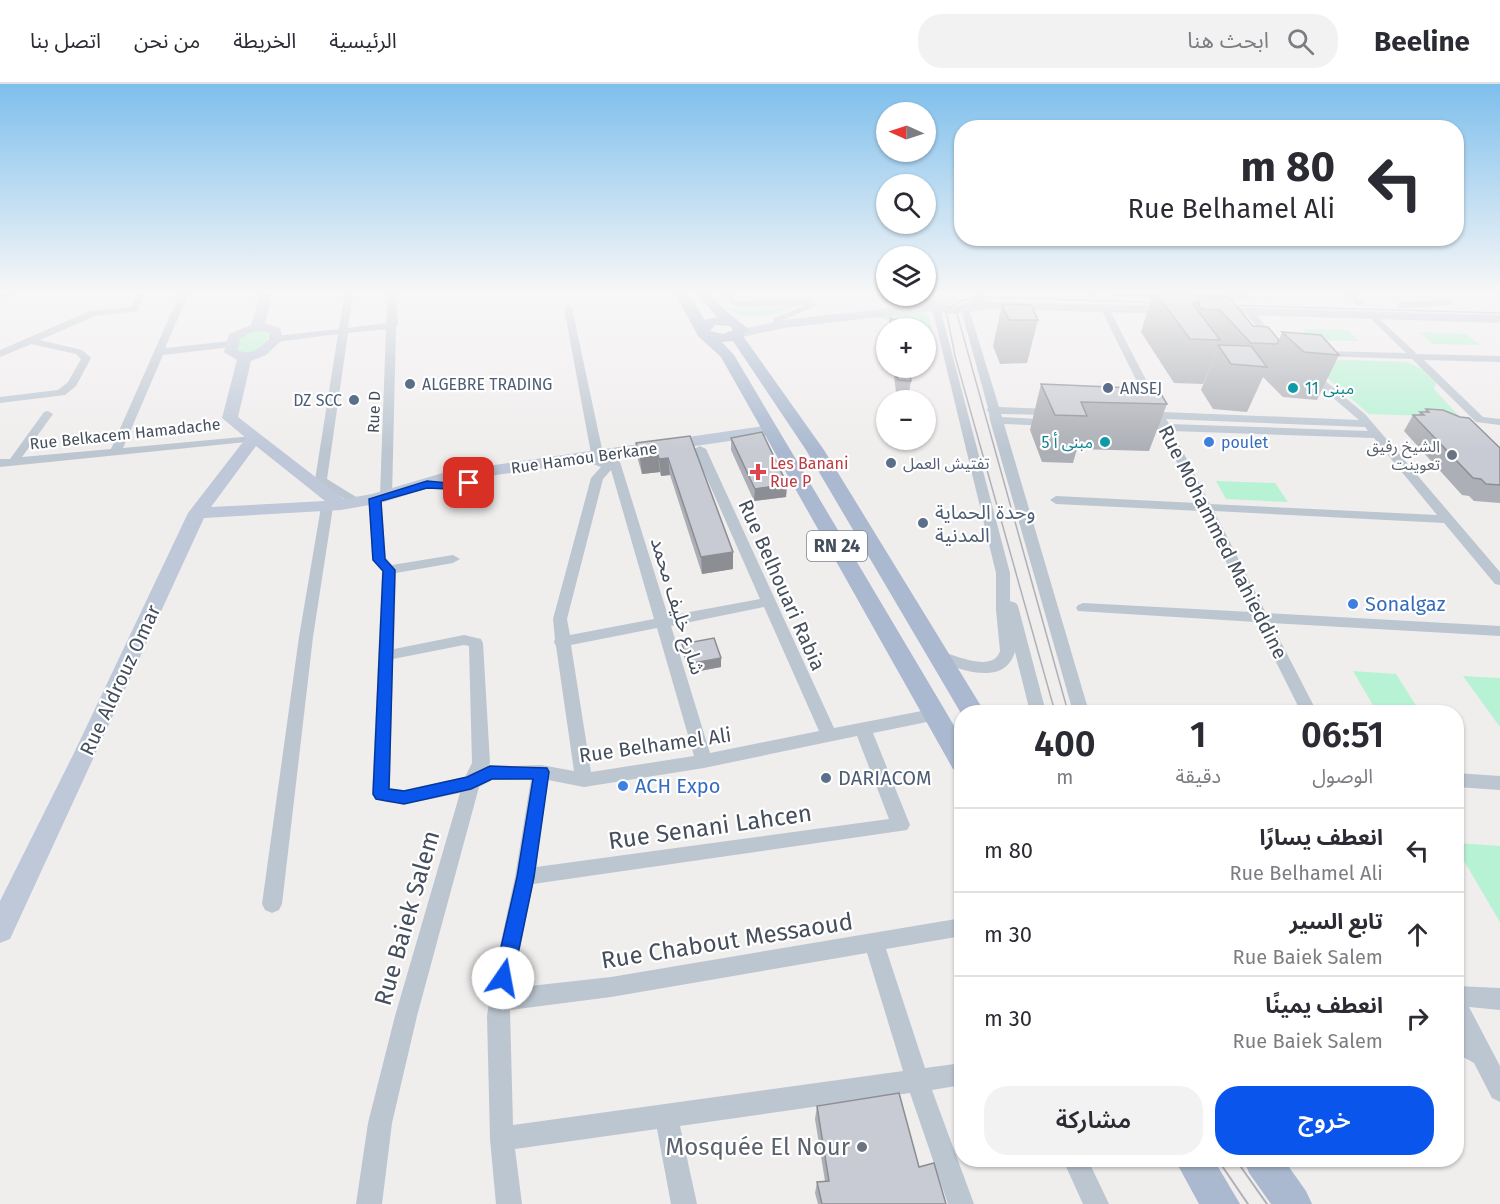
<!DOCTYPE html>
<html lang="ar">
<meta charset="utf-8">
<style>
:root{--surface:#fff;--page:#f2f2f3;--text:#2b2b33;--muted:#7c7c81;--line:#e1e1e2;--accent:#0a56ed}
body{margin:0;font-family:"Fira Sans","Noto Sans Arabic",sans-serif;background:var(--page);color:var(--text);direction:rtl;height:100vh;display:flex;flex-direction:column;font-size:22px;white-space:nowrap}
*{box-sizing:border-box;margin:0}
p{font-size:20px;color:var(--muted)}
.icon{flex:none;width:33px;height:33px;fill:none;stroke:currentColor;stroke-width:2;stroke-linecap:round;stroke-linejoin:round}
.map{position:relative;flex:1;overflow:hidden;direction:ltr}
.panel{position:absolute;left:954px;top:621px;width:510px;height:462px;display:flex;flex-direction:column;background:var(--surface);border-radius:24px;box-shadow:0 2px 4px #0004;direction:rtl}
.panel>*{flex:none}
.top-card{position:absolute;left:954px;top:36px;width:510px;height:126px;border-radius:24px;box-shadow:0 2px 4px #0004;direction:rtl;background:#fff;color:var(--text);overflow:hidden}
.needle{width:39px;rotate:273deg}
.buttons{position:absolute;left:876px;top:18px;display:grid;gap:12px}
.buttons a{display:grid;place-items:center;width:60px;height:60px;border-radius:50%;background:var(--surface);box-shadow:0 2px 4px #0004;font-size:30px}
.pin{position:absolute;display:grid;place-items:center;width:51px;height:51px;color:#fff;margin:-26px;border-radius:12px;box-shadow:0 3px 9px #0006}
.me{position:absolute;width:66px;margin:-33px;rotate:12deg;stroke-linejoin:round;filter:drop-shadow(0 0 4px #0008)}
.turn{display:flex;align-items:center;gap:21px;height:126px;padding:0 30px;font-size:27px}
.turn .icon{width:78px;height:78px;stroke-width:2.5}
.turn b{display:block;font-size:42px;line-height:51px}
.eta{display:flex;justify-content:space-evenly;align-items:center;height:102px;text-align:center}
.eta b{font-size:36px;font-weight:600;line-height:42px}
.button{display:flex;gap:12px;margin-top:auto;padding:12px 30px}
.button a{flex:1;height:69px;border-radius:24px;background:var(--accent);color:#fff;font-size:24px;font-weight:600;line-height:69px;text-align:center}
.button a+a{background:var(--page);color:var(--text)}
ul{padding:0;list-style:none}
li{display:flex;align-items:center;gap:18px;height:84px;padding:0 30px;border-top:2px solid var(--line)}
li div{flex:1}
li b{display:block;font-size:22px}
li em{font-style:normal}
header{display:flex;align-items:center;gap:36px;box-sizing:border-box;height:84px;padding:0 30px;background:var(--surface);border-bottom:2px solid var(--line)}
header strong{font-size:28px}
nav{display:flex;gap:33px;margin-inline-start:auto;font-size:21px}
.search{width:420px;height:54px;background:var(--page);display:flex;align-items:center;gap:15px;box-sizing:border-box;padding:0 21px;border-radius:24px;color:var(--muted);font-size:22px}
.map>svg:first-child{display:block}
</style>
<header>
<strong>Beeline</strong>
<div class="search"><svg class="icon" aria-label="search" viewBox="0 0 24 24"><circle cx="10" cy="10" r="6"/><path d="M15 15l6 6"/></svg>ابحث هنا</div>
<nav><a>الرئيسية</a><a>الخريطة</a><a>من نحن</a><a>اتصل بنا</a></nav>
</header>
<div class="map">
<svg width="1500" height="1120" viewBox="0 0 1500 1120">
<rect width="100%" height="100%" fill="#f0eded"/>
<g fill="#b7f2d4">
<polygon points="926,209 970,209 975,213 960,216 947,222 924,216"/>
<path d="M 798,222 C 773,232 749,239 723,224 Z"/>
<polygon points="919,228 930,233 934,259 926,255 926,244 903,244 877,232"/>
<polygon points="1302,245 1348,246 1359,257 1312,256"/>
<path d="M 269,246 C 267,264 262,266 245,270 L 236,265 L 239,251 L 250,247 Z"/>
<polygon points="1419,248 1466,250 1480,261 1432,260"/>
<polygon points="1315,275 1408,278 1423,286 1436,299 1434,305 1460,333 1369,330 1309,278"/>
<polygon points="1216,397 1275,399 1288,418 1226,415"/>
<polygon points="1353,587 1396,590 1420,628 1377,628"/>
<polygon points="1463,592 1500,594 1500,643"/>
<polygon points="1456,759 1500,762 1500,838 1457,765"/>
</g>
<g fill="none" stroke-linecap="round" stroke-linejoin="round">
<g fill="#bcc6d1" fill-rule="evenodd">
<polygon points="0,209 20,209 0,214"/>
<polygon points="136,209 145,209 138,227 95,232 40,256 82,266 91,274 76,302 65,311 0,319 0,313 58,306 68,298 81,275 76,270 31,260 0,273 0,266 90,227 131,223"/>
<polygon points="180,209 189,209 165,264 231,257 236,260 231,263 163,271 123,364 253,352 259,355 257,357 0,383 0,375 10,375 44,328 48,327 53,330 22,373 111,365"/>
<polygon points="345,209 353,209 348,244 386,239 388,209 396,209 398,241 396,243 392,412 386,416 380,412 386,245 348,249 327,395 361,416 363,419 357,423 315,396 338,250 276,258 271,255 276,252 339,245"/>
<polygon points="722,209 731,209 737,217 741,217 809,215 817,221 777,239 774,238 774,234 806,221 741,223 731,221"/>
<polygon points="1088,209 1098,209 1090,215 1086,212"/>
<polygon points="1107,209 1246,211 1250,214 1246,217 1111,212"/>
<polygon points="1345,209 1354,209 1364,220 1357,222"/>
<polygon points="1449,216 1453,219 1452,221 1401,224 1397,221 1401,218"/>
<path d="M 1104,220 L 1108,223 L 1163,328 L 1359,336 L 1303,288 L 1312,286 L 1365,330 L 1500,488 L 1500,501 L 1495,500 L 1444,439 L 1214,427 L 1266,529 L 1500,542 L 1500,552 L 1271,539 L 1317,628 L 1301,628 L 1256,538 L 1078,527 L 1076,524 L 1078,521 L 1083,519 L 1251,528 L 1201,427 L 1056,420 L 1050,416 L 1056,412 L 1197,419 L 1161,346 L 1151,343 L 1158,340 L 1155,334 L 1147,331 L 1152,328 L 1100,223 ZM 1166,335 L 1365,343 L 1368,347 L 1169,340 ZM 1172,347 L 1374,354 L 1437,431 L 1210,420 Z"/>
<path d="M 568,221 L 572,224 L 605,379 L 612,374 L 620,378 L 668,532 L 760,515 L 694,365 L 700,362 L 706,365 L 834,644 L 932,625 L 938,627 L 940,631 L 938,635 L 932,637 L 873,649 L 910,741 L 907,746 L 533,800 L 512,904 L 611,893 L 962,834 L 962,852 L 886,865 L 925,984 L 962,979 L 962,1001 L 932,1006 L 974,1120 L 948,1120 L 910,1009 L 680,1042 L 697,1120 L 671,1120 L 657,1045 L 515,1065 L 522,1120 L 496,1120 L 490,1055 L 487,932 L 493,894 L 515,793 L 531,695 L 492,696 L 479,703 L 417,932 L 392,1039 L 382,1120 L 356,1120 L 368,1039 L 395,932 L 460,709 C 431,714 403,725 375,715 L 372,710 L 382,487 L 372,475 L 369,415 L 375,411 L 381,415 L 386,474 L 392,481 L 453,471 L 460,475 L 453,479 L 396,489 L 394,565 L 464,551 L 481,555 L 483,559 L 490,679 L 488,683 L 541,681 L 574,687 L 556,562 L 554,558 L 555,555 L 553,535 L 591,394 L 601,383 L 593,380 L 564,224 ZM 611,386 L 654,535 L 570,551 L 567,535 L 603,395 ZM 764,523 L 819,647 L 710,669 L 671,542 ZM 657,544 L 694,672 L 591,688 L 571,561 ZM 464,561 L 469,562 L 472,679 L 465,693 L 404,706 L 390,704 L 393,575 ZM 857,652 L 889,735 L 536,783 L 548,696 L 584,703 L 704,684 ZM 867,869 L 903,987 L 513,1041 L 510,926 L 611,913 Z"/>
<path d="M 936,221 L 940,224 L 1010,489 L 1010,517 L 1016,519 L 1018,522 L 1046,628 L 1030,628 L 1015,568 C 1003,605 957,584 932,575 L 929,571 L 937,566 C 953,570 993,590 1000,567 L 996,526 L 996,489 L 932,224 Z"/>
<polygon points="965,222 969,225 999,323 1053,325 1058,328 1053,331 1001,330 1002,333 1052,336 1058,339 1052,342 1004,340 1089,628 1073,628 990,336 989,329 987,326 988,324 961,225"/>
<polygon points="1247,226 1253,226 1277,257 1277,261 1271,261 1245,228"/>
<polygon points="1372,228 1417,270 1500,272 1500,278 1424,276 1483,333 1500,335 1500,341 1476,338 1412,275 1318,272 1318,268 1321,267 1406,269 1369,233 1369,229"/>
<polygon points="327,419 333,423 313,553 282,820 279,826 272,829 265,826 262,820 299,553 321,423"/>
<polygon points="1456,689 1500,692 1500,706 1456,703"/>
<polygon points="1456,902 1500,904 1500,926 1469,923 1500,982 1500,1018 1492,1014 1474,979 1456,969"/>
<polygon points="1063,1076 1088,1076 1109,1120 1083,1120"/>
</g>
<g fill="#bec8d8" fill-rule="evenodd">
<path d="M 261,209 L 273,209 L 265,239 L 280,244 L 283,255 L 266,271 L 251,277 L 238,333 L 344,415 L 372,410 L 446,388 L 771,341 L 779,346 L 771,351 L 448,398 L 381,419 L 341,426 L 204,434 L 10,855 L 0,859 L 0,817 L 73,671 L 188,429 L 246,354 L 222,334 L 237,276 L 224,268 L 229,250 L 251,241 ZM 263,247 L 269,249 L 269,255 C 261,263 250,273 238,266 L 240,255 L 252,248 ZM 256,362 L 325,417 L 211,423 Z"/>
<path d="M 979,210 L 985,214 L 983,218 L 1177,222 L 1183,226 L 1177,230 L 989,225 L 954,230 L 931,227 L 784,244 L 738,254 L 731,250 L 733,247 L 784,236 L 919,221 L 914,216 L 920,212 C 938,218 950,226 970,220 L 975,211 Z"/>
<polygon points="1214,223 1500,231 1500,239 1210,230 1210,224"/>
</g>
<g fill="#aab9cf" fill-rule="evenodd">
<path d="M 675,209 L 688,209 L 705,236 L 717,233 L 697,209 L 710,209 L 720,222 L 746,243 L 748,246 L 743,252 L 824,366 L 981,622 L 984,628 L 962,628 L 962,631 L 806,366 L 733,257 L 722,258 L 734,271 L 962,655 L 962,688 L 953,685 L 721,273 L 698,252 ZM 715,241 L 730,242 L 733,246 L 723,250 L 710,247 Z"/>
<polygon points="1175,1076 1214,1076 1240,1120 1199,1120"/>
<polygon points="1244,1076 1284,1076 1306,1107 1312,1120 1271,1120 1249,1089"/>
</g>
<g stroke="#afb1b8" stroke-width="1.5">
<polyline points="968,219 956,226 1068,628"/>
<polyline points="1218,221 1500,229"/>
<polyline points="1055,628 955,272 946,226 960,217 982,213 1167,219"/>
</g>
<g stroke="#afb1b8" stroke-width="2">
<polyline points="1218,1076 1248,1120"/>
<polyline points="1236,1076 1267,1120"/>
</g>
</g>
<g fill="#acafb5">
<polygon points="1153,209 1193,209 1195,212 1279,256 1282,248 1339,271 1317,316 1283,313 1263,293 1247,328 1213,325 1201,306 1218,263 1203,300 1174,299 1141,248"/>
<polygon points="1002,220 1038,236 1027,279 1000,280 993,262"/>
<polygon points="893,284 910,284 909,287 911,297 909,309 896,308"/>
<polygon points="1041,300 1167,320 1149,367 1077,365 1073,379 1042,378 1030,346"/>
<polygon points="1426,325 1500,364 1500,419 1474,417 1469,412 1462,411 1404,347 1413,331 1419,331 1420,328 1424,328"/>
<polygon points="690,352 733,485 702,490 670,391 661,392 660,388 642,390 638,376 636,359"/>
<polygon points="731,354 787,400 786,413 754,417 731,366"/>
<polygon points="682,560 721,583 689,589 683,569"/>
<polygon points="817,1022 919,1083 946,1120 818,1120 815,1109 817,1098 825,1097 815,1035"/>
</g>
<g fill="#8c8e94">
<polygon points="658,371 660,388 642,390 640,374"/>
<polygon points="668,374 670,391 661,392 659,375"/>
<polygon points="787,400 786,413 754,417 755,405"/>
<polygon points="733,468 733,485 702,490 701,473"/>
<polygon points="721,574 721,583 689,589 688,580"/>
</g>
<g fill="#c8cbd3" stroke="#8c8e94" stroke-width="1.5">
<polygon points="1156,209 1193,209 1200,219 1192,219 1220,256 1190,255"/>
<polygon points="1195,212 1229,213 1253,242 1268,243 1279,256 1277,260 1251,259 1220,226 1202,225 1199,222 1200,219"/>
<polygon points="1002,220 1031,221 1038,236 1009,236"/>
<polygon points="890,234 913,244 891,244"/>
<polygon points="1282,248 1321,251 1339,271 1304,268"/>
<polygon points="1218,261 1251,262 1267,283 1231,280"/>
<polygon points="896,284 909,284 911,297 898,296"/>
<polygon points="1041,300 1158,305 1167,320 1081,318 1087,332 1055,331"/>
<polygon points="1426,325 1443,326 1460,333 1469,334 1500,364 1500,401 1486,400 1481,395 1473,394 1413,331 1424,331 1420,328 1429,328"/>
<polygon points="762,348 787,400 755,405 731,354"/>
<polygon points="690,352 733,468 701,473 668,374 659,375 658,371 640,374 636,359"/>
<polygon points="714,554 721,574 688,580 682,560"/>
<polygon points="899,1009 919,1083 934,1079 946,1120 822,1120 817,1098 829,1097 817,1022"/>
</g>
<linearGradient id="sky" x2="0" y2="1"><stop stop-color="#7ebfec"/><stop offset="0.57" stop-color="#f8f7f7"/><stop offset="1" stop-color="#f8f7f7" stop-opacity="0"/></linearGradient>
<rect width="1500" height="366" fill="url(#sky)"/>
<polygon fill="#0a56ed" stroke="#06389a" stroke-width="1.5" points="469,396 473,397 473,401 448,405 427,404 381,417 385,475 395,486 389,705 404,707 467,693 490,682 547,684 549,688 534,793 513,894 510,901 503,903 496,901 494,894 517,793 533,695 492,695 471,705 404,720 376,715 373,710 383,487 373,476 369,415 427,397 448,399"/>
<g fill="#5c6f8a" stroke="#fff" stroke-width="2">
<circle cx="410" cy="300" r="6"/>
<circle cx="1108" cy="304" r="6"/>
<circle cx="354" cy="316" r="6"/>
<circle cx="891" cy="379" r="6"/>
<circle cx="923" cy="439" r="6"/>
<circle cx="826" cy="694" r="6"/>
</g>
<g fill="#0f9aa8" stroke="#fff" stroke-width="2">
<circle cx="1293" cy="304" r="6"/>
<circle cx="1105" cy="358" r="6"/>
</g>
<g fill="#3f7fe0" stroke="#fff" stroke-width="2">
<circle cx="1209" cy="358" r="6"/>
<circle cx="1353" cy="520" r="6"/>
<circle cx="623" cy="702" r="6"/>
</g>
<g fill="#6b7280" stroke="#fff" stroke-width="2">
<circle cx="1452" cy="371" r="6"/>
<circle cx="862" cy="1063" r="6"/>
</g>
<path fill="#e0444e" stroke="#fff" stroke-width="2" d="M755 379h6v6h6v6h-6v6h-6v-6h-6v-6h6z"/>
<g text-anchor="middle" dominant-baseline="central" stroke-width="4.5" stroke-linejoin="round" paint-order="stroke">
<g font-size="16" fill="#4e5e75" stroke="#fff" text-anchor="start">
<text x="422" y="300">ALGEBRE TRADING</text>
<text x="1120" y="304">ANSEJ</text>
<text x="342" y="316" text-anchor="end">DZ SCC</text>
<text x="903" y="379">تفتيش العمل</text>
</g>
<g font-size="16" fill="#0d838f" stroke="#fff" text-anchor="start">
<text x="1305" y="304">مبنى 11</text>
<text x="1093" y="358" text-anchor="end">مبنى أ 5</text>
</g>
<g font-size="16" fill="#444e5c" stroke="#fff">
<text transform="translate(374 328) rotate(-88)">Rue D</text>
<text transform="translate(125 350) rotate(-6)">Rue Belkacem Hamadache</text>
<text transform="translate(584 374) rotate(-8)">Rue Hamou Berkane</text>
</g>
<g font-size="16" fill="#366cbe" stroke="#fff" text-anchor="start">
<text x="1221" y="358">poulet</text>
</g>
<g font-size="16" fill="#5b616d" stroke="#fff" text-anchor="end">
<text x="1440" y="362">الشيخ رفيق<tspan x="1440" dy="18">تعوينت</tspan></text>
</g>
<g font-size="16" fill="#be3a42" stroke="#fff" text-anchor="start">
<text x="770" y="379">Les Banani<tspan x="770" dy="18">Rue P</tspan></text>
</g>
<rect fill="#fff" stroke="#7c838d" stroke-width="1.5" x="807" y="447" width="60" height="30" rx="4.5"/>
<g font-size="18" font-weight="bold" fill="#444e5c">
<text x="837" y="462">RN 24</text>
</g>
<g font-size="20" fill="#4e5e75" stroke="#fff" text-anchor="start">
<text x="935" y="428">وحدة الحماية<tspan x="935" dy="23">المدنية</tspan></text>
<text x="838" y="694">DARIACOM</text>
</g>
<g font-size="20" fill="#444e5c" stroke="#fff">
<text transform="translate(1223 458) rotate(63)">Rue Mohammed Mahieddine</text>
<text transform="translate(782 501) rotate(66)">Rue Belhouari Rabia</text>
<text transform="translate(678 522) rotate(73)">شارع خليف محمد</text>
<text transform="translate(120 596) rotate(-65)">Rue Aldrouz Omar</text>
<text transform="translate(655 661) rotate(-8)">Rue Belhamel Ali</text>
</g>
<g font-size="20" fill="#366cbe" stroke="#fff" text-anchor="start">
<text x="1365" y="520">Sonalgaz</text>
<text x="635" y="702">ACH Expo</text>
</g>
<g font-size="24" fill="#444e5c" stroke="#fff">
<text transform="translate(710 743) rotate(-8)">Rue Senani Lahcen</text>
<text transform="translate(407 834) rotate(-74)">Rue Baiek Salem</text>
<text transform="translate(727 857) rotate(-9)">Rue Chabout Messaoud</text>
</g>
<g font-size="24" fill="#5b616d" stroke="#fff" text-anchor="end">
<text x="850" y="1063">Mosquée El Nour</text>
</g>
</g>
</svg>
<div class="buttons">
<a><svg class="needle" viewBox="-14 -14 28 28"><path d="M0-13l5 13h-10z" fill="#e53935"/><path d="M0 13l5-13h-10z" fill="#7c7c81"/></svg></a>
<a><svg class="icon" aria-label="search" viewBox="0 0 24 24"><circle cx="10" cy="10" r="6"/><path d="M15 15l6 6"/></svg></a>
<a><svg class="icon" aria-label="layers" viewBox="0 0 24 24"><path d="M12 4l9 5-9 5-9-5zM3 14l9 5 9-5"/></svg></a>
<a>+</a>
<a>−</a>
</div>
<div class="pin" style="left:469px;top:399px;background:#d93025"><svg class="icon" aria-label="arrive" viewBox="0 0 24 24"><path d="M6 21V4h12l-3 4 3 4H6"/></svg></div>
<svg class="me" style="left:503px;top:894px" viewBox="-20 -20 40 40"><circle r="19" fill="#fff"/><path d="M0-13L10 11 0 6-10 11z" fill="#0a56ed"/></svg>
<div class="top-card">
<div class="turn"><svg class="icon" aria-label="left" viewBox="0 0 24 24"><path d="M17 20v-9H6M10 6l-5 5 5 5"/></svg><div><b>80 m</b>Rue Belhamel Ali</div></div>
</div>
<section class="panel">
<div class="eta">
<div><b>06:51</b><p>الوصول</p></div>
<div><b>1</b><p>دقيقة</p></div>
<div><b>400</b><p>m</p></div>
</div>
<ul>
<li><svg class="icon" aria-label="left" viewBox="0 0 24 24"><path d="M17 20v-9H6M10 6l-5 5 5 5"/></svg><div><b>انعطف يسارًا</b><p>Rue Belhamel Ali</p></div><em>80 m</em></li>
<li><svg class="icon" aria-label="ahead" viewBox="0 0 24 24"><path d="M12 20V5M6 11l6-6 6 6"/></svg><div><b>تابع السير</b><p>Rue Baiek Salem</p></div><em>30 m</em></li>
<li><svg class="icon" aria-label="right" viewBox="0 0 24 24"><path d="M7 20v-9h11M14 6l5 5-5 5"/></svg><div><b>انعطف يمينًا</b><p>Rue Baiek Salem</p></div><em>30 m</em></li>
</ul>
<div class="button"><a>خروج</a><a>مشاركة</a></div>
</section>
</div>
